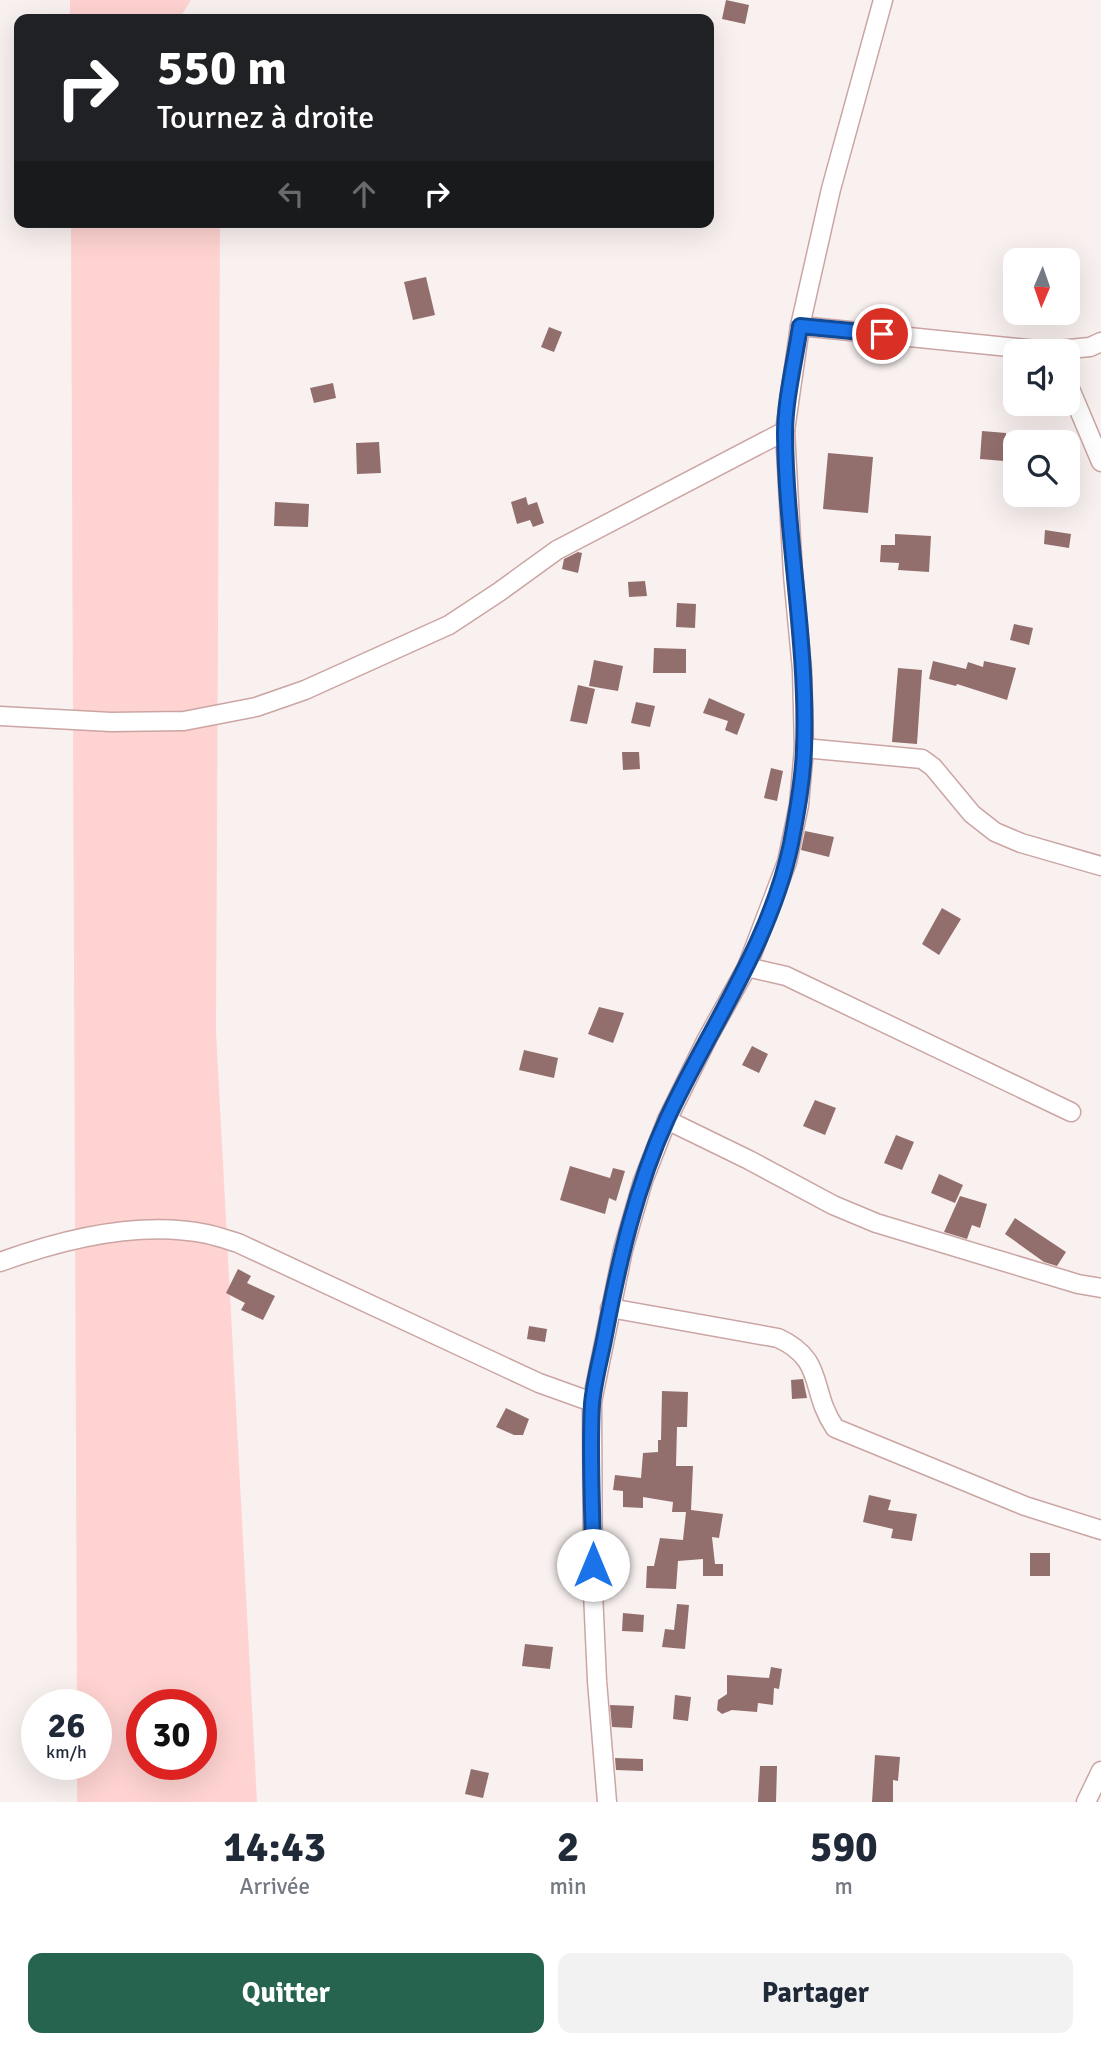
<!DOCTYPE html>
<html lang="fr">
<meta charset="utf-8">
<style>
:root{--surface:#fff;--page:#f2f2f3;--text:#1f2937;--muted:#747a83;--accent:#266450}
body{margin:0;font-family:Signika,sans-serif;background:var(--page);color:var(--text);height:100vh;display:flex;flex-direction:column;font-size:26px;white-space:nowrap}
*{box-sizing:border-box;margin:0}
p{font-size:23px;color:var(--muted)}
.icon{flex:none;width:38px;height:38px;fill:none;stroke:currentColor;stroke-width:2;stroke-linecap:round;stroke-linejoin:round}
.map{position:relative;height:1802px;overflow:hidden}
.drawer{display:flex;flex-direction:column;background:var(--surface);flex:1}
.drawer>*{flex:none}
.banner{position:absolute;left:14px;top:14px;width:700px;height:214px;border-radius:14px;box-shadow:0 7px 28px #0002;background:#202124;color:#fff;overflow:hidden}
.needle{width:46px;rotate:182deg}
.fabs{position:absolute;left:1003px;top:248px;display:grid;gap:14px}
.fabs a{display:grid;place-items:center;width:77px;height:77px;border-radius:14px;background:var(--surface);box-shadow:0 7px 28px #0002;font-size:35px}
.speed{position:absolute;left:21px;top:1689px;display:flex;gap:14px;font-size:35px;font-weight:700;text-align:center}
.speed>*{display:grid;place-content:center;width:91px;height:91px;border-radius:50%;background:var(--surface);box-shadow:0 7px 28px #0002;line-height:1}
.speed small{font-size:18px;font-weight:400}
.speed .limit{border:10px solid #d22;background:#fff;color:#111}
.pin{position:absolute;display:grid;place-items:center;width:60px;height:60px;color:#fff;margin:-30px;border:4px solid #fff;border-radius:50%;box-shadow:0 2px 7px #0007}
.me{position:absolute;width:77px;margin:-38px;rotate:0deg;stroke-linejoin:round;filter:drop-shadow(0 0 5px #0008)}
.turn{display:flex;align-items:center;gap:24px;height:147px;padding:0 28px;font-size:32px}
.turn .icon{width:91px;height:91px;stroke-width:2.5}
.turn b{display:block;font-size:49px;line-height:60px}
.lanes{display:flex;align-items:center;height:66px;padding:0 28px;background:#0003;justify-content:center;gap:35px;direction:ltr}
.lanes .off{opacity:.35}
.eta{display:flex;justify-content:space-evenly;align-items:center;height:119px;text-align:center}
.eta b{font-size:42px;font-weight:700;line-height:49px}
.primary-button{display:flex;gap:14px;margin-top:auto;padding:14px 28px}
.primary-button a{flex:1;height:80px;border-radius:14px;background:var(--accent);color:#fff;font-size:28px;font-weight:700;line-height:80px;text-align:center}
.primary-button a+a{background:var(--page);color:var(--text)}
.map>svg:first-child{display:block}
</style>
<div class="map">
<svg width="1101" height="1802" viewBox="0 0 1101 1802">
<rect width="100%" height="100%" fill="#f9f1f0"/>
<g fill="#fed3d1" fill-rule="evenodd">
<polygon points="70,0 191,0 179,19 70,19"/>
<path d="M 71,222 L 220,222 L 216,1032 L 257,1802 L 77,1802 L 77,1764 L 96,1764 L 96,1704 L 77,1704 ZM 142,1704 L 201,1704 L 201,1764 L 142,1764 Z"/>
</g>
<g fill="#926f6d">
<polygon points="726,0 749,5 745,24 722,19"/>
<polygon points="426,277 435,315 413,320 404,282"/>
<polygon points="549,327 562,332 554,352 541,347"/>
<polygon points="333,383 336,398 314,403 310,388"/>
<polygon points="982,431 1006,433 1004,461 980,459"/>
<polygon points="379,442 381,473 357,474 356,443"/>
<polygon points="828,453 873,457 868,513 823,509"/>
<polygon points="526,497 528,505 537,502 544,523 533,527 530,520 517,524 511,502"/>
<polygon points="275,502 309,504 308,527 274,526"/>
<polygon points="1045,530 1071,534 1069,548 1044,544"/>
<polygon points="895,534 931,536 929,572 898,570 899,563 880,562 881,545 895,545"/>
<polygon points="578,552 582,553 578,573 562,569 564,559"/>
<polygon points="645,581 647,596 629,597 628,582"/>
<polygon points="677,603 696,604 695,628 676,627"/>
<polygon points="1014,624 1033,628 1029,645 1010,640"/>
<polygon points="654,648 686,649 686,673 653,673"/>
<polygon points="594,660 623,666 618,691 589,686"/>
<polygon points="933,661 966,669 968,662 983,667 984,661 1016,668 1007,700 957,684 956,686 929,679"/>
<polygon points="898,668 922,670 917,744 892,742"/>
<polygon points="578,685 595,689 587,724 570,721"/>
<polygon points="709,698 745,714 737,735 725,730 728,721 703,713"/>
<polygon points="636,702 655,706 650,727 631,723"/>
<polygon points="622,752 639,752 640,769 623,770"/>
<polygon points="771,768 783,771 777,801 764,798"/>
<polygon points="805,831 834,837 829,857 801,850"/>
<polygon points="942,908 961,919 939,955 922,944"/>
<polygon points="599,1007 624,1013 613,1043 588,1034"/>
<polygon points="752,1046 768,1054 759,1073 742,1065"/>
<polygon points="524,1050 558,1058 554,1078 519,1070"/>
<polygon points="815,1100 836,1108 825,1135 803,1126"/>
<polygon points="896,1135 914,1142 902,1170 884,1163"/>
<polygon points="570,1166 610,1178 613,1168 625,1171 616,1201 609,1198 605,1214 560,1200"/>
<polygon points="939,1174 963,1185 955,1203 931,1193"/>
<polygon points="960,1196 987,1204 980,1228 972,1225 967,1239 944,1232"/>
<polygon points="1015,1218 1066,1252 1057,1266 1044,1262 1005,1234"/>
<polygon points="238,1269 251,1276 247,1283 275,1296 263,1320 241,1310 245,1303 226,1293"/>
<polygon points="529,1326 547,1329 545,1342 527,1339"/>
<polygon points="803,1379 807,1398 792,1399 791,1380"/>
<polygon points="662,1391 688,1392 687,1427 677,1427 676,1466 693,1466 691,1510 723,1514 719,1538 712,1537 715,1564 723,1564 723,1576 703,1576 703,1559 678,1561 676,1589 646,1588 647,1566 654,1566 660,1538 683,1540 686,1512 672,1512 673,1502 643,1497 643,1508 623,1507 623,1491 613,1490 615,1475 641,1478 643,1453 658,1452 658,1440 661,1440"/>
<polygon points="506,1408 529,1419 523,1435 514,1435 496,1427"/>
<polygon points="869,1495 891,1500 888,1510 917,1514 912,1541 891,1538 893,1529 863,1522"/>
<rect x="1030" y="1553" width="20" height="23"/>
<polygon points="677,1604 689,1605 685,1649 662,1647 665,1629 674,1630"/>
<polygon points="623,1613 644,1615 643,1632 622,1631"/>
<polygon points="525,1644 553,1647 550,1669 522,1666"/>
<polygon points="771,1667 782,1669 779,1689 774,1688 773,1705 758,1703 757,1712 732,1710 722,1714 717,1710 718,1700 727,1694 727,1675 769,1678"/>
<polygon points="675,1695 691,1697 688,1721 673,1719"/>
<polygon points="610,1705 634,1706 632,1728 612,1727"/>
<polygon points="875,1755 900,1757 898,1781 893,1780 893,1802 872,1802"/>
<polygon points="615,1758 643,1759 643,1771 616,1770"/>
<polygon points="760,1766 777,1766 776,1802 758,1802"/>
<polygon points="471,1769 489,1773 483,1798 465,1794"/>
</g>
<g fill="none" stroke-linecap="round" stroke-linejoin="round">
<defs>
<g id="minor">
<polyline points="800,326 1047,351 1090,347 1101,342"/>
<polyline points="1068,384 1101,462"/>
<polyline points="0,716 111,722 184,721 256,707 305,690 449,625 499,592 557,550 785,431"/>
<polyline points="804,748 922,759 933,767 972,814 995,832 1021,843 1101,866"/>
<polyline points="747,967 786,976 1071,1112"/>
<polyline points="667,1120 749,1160 833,1205 876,1223 1078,1284 1101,1288"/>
<path d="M 0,1262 C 63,1239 140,1220 207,1234 C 217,1236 228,1240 238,1243 L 539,1383 L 592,1402"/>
<path d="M 610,1308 L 778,1338 C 826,1360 809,1390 835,1428 L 1025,1506 L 1101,1530"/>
<polyline points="607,1802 597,1681 593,1592 592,1402 623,1250 643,1181 667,1120 707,1039 747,967 787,862 799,805 804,748 802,670 793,575 785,431 800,326 831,189 883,0"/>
<polyline points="1086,1802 1101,1771"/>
</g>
</defs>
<use href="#minor" stroke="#cba5a3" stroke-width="21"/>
<use href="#minor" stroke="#fff" stroke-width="18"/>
</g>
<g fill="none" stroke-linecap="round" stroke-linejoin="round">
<defs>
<path id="route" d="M 593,1565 C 593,1512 589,1457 592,1404 C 594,1381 601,1357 605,1335 C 619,1261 636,1187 667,1119 C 709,1028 770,944 791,844 C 797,813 803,781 804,749 C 808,644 786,539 785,434 C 785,399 795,361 800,326 L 882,334"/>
</defs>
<use href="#route" stroke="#114b97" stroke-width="18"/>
<use href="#route" stroke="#1a73e8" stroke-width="12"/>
</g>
</svg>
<div class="fabs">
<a><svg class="needle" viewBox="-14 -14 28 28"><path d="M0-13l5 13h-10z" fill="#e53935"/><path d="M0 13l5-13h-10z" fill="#747a83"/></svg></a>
<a><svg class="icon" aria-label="sound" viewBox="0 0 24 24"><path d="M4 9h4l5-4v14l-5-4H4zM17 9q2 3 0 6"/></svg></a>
<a><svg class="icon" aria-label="search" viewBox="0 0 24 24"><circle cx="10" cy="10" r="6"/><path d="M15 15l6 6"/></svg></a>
</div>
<div class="speed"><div>26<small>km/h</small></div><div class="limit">30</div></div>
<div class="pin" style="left:882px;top:334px;background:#d93025"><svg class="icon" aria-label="arrive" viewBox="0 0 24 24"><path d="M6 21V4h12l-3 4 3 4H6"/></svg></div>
<svg class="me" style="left:593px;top:1565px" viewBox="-20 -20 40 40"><circle r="19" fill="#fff"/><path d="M0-13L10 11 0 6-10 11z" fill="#1a73e8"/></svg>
<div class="banner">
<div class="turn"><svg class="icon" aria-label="right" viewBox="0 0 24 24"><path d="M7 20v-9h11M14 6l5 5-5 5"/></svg><div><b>550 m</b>Tournez à droite</div></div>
<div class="lanes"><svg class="icon off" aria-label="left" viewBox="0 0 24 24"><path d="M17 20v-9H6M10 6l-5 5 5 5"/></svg><svg class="icon off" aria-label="ahead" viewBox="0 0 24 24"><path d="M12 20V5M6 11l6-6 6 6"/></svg><svg class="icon" aria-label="right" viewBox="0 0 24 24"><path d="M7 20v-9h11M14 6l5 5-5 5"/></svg></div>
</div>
</div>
<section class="drawer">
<div class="eta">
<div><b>14:43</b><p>Arrivée</p></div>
<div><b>2</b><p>min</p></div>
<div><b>590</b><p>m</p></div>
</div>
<div class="primary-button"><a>Quitter</a><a>Partager</a></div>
</section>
